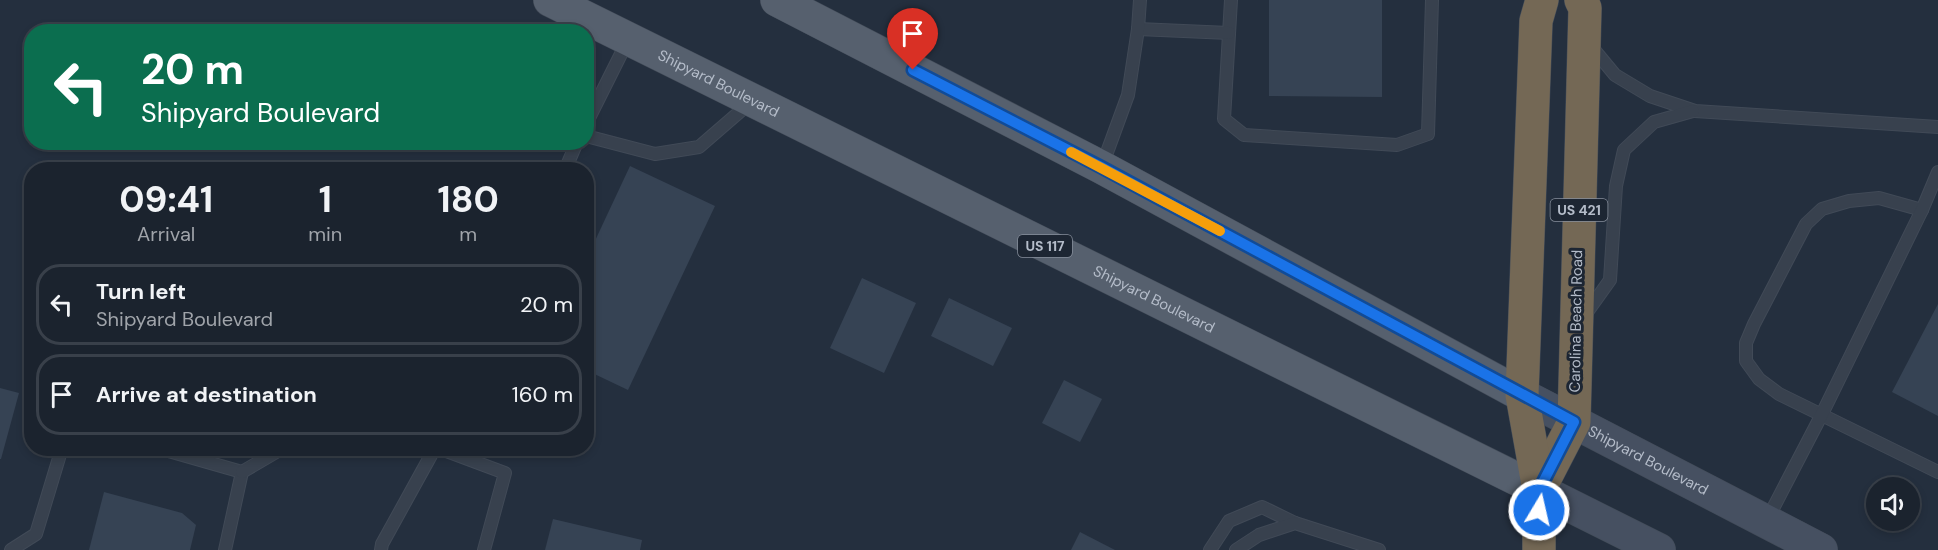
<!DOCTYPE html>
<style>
:root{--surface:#1b232e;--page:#282f3a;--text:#f1f3f6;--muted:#a0a4aa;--line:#39404a}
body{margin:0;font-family:"DM Sans",sans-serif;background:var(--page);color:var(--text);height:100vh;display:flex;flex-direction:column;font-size:22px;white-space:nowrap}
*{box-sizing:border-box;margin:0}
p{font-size:20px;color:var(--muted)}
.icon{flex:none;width:33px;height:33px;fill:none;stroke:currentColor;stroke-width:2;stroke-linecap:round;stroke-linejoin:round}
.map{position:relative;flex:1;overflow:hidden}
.drawer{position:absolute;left:24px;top:162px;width:570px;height:294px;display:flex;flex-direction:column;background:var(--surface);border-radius:24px;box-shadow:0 3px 9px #0003,0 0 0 2px var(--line)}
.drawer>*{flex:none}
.guide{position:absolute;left:24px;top:24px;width:570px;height:126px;border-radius:24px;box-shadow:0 3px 9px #0003,0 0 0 2px var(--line);background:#0b6e4f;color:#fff;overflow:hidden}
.controls{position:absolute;left:1866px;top:477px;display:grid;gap:12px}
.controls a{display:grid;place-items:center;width:54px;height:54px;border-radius:50%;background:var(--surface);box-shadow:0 3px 9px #0003,0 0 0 2px var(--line);font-size:30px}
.pin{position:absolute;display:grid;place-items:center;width:51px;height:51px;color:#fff;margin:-62px -26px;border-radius:50% 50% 50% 0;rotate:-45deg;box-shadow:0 0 6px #0007}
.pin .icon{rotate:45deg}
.me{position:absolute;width:66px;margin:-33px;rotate:9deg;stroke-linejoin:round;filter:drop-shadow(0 0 4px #0008)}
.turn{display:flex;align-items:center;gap:21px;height:126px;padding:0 18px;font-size:27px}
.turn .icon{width:78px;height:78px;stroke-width:2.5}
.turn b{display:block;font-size:42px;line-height:51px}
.eta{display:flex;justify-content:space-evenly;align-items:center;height:102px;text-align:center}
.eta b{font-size:36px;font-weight:700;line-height:42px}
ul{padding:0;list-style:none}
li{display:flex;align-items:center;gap:18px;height:81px;margin:0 12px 9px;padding:0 6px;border:3px solid var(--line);border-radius:24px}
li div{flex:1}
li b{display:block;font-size:22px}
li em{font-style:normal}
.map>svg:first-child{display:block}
</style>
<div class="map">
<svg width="1938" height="550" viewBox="0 0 1938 550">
<rect width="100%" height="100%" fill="#242f3e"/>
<g fill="#364354">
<polygon points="1269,0 1382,0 1382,97 1269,96"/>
<polygon points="630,166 715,206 628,390 586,370 586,260"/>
<polygon points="862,278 916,303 884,373 830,348"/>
<polygon points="949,298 1012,328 993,366 931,336"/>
<polygon points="1938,304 1938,416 1892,392"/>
<polygon points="1064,380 1102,399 1080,442 1042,423"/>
<polygon points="0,388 19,393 1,459 0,459"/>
<polygon points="104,492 182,513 196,525 190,550 89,550"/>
<polygon points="553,519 642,540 640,550 545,550"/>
<polygon points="1080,532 1115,550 1071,550"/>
</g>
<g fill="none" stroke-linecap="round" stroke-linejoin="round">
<defs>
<g id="lane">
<polyline points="1231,0 1224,119 1244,135 1397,145 1428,134 1432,0"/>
<polyline points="1138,29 1229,33"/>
<polyline points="1591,46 1615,75 1650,96 1695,111 1938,127"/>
<polyline points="586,124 628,40"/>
<polyline points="586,136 655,154 699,147 751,102"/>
<polyline points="1102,166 1128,95 1138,29 1140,0"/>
<polyline points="565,170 577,142"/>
<polyline points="1922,210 1879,198 1849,201 1822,209 1806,224 1754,324 1746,343 1746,361 1759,379 1779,394 1938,472"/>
<polyline points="1585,315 1610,280 1616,186 1624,150 1654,122 1693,111"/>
<polyline points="158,448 242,472 225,550"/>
<polyline points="438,448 505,473 484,550"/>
<polyline points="242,472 283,448"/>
<polyline points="1767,520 1821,416 1922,210 1938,172"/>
<polyline points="11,550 36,534 62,448"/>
<polyline points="381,550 382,544 435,448"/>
<polyline points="1210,550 1229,521 1262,507 1295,523"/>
<polyline points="1236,550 1259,535 1295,523 1379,550"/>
</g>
<g id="secondary">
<path id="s1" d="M 1522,395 L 1821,550"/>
<polyline points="1539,490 1659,550"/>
</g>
<g id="primary">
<path id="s2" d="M 550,0 L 1539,490"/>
<polyline points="777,0 1101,167 1522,395"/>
</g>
<g id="highway">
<polyline points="1539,490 1574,422 1585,8 1581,0"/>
<polyline points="1539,550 1539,490 1522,395 1536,21 1542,0"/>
</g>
</defs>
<use href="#lane" stroke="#414a57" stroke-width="14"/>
<use href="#secondary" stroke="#414a57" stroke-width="34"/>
<use href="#primary" stroke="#414a57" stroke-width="34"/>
<use href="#highway" stroke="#434c59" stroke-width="34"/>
<use href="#lane" stroke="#38414e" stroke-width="12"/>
<use href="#secondary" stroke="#465061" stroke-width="33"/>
<use href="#primary" stroke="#56606e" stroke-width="33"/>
<use href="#highway" stroke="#746855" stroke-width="33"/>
</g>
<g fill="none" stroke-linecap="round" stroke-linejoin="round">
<defs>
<polyline id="route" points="913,70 1101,167 1574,422 1539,490 1539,510"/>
</defs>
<use href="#route" stroke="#114b97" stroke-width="15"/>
<use href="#route" stroke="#1a73e8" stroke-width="10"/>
<polyline stroke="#f59e0b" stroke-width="10" points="1071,152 1220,231"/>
</g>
<g text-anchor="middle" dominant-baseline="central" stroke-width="6" stroke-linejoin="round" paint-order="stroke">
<g fill="#1d2633" stroke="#878f9c" stroke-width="1.5">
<rect x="1550.5" y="199" width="57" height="22" rx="4.5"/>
<rect x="1018" y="235" width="54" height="22" rx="4.5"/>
</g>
<g font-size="14" font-weight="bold" fill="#b4bcc9">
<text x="1579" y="210">US 421</text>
<text x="1045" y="246">US 117</text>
</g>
<g font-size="15" fill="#b4bcc9" stroke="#1d2633">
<text stroke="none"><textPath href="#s2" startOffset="188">Shipyard Boulevard</textPath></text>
<text stroke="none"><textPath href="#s2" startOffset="674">Shipyard Boulevard</textPath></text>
<text transform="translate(1576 321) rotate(-89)">Carolina Beach Road</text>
<text stroke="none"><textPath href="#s1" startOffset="142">Shipyard Boulevard</textPath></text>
</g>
</g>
</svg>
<div class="controls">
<a><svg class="icon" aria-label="sound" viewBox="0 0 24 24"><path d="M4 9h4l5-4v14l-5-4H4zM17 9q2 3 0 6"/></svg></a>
</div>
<div class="pin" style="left:913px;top:70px;background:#d93025"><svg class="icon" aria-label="arrive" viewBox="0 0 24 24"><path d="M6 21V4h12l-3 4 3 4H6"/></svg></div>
<svg class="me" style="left:1539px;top:510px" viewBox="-20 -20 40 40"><circle r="17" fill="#1a73e8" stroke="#fff" stroke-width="3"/><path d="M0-11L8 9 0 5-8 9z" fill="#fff"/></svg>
<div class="guide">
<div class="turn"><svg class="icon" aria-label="left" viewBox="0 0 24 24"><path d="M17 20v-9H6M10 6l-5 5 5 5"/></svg><div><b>20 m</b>Shipyard Boulevard</div></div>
</div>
<section class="drawer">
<div class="eta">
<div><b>09:41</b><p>Arrival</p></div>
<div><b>1</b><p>min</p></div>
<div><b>180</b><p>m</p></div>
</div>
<ul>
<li><svg class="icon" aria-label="left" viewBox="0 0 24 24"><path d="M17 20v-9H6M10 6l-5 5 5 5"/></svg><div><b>Turn left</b><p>Shipyard Boulevard</p></div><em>20 m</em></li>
<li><svg class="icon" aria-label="arrive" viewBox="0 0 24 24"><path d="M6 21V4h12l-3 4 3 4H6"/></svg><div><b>Arrive at destination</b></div><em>160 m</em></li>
</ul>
</section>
</div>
